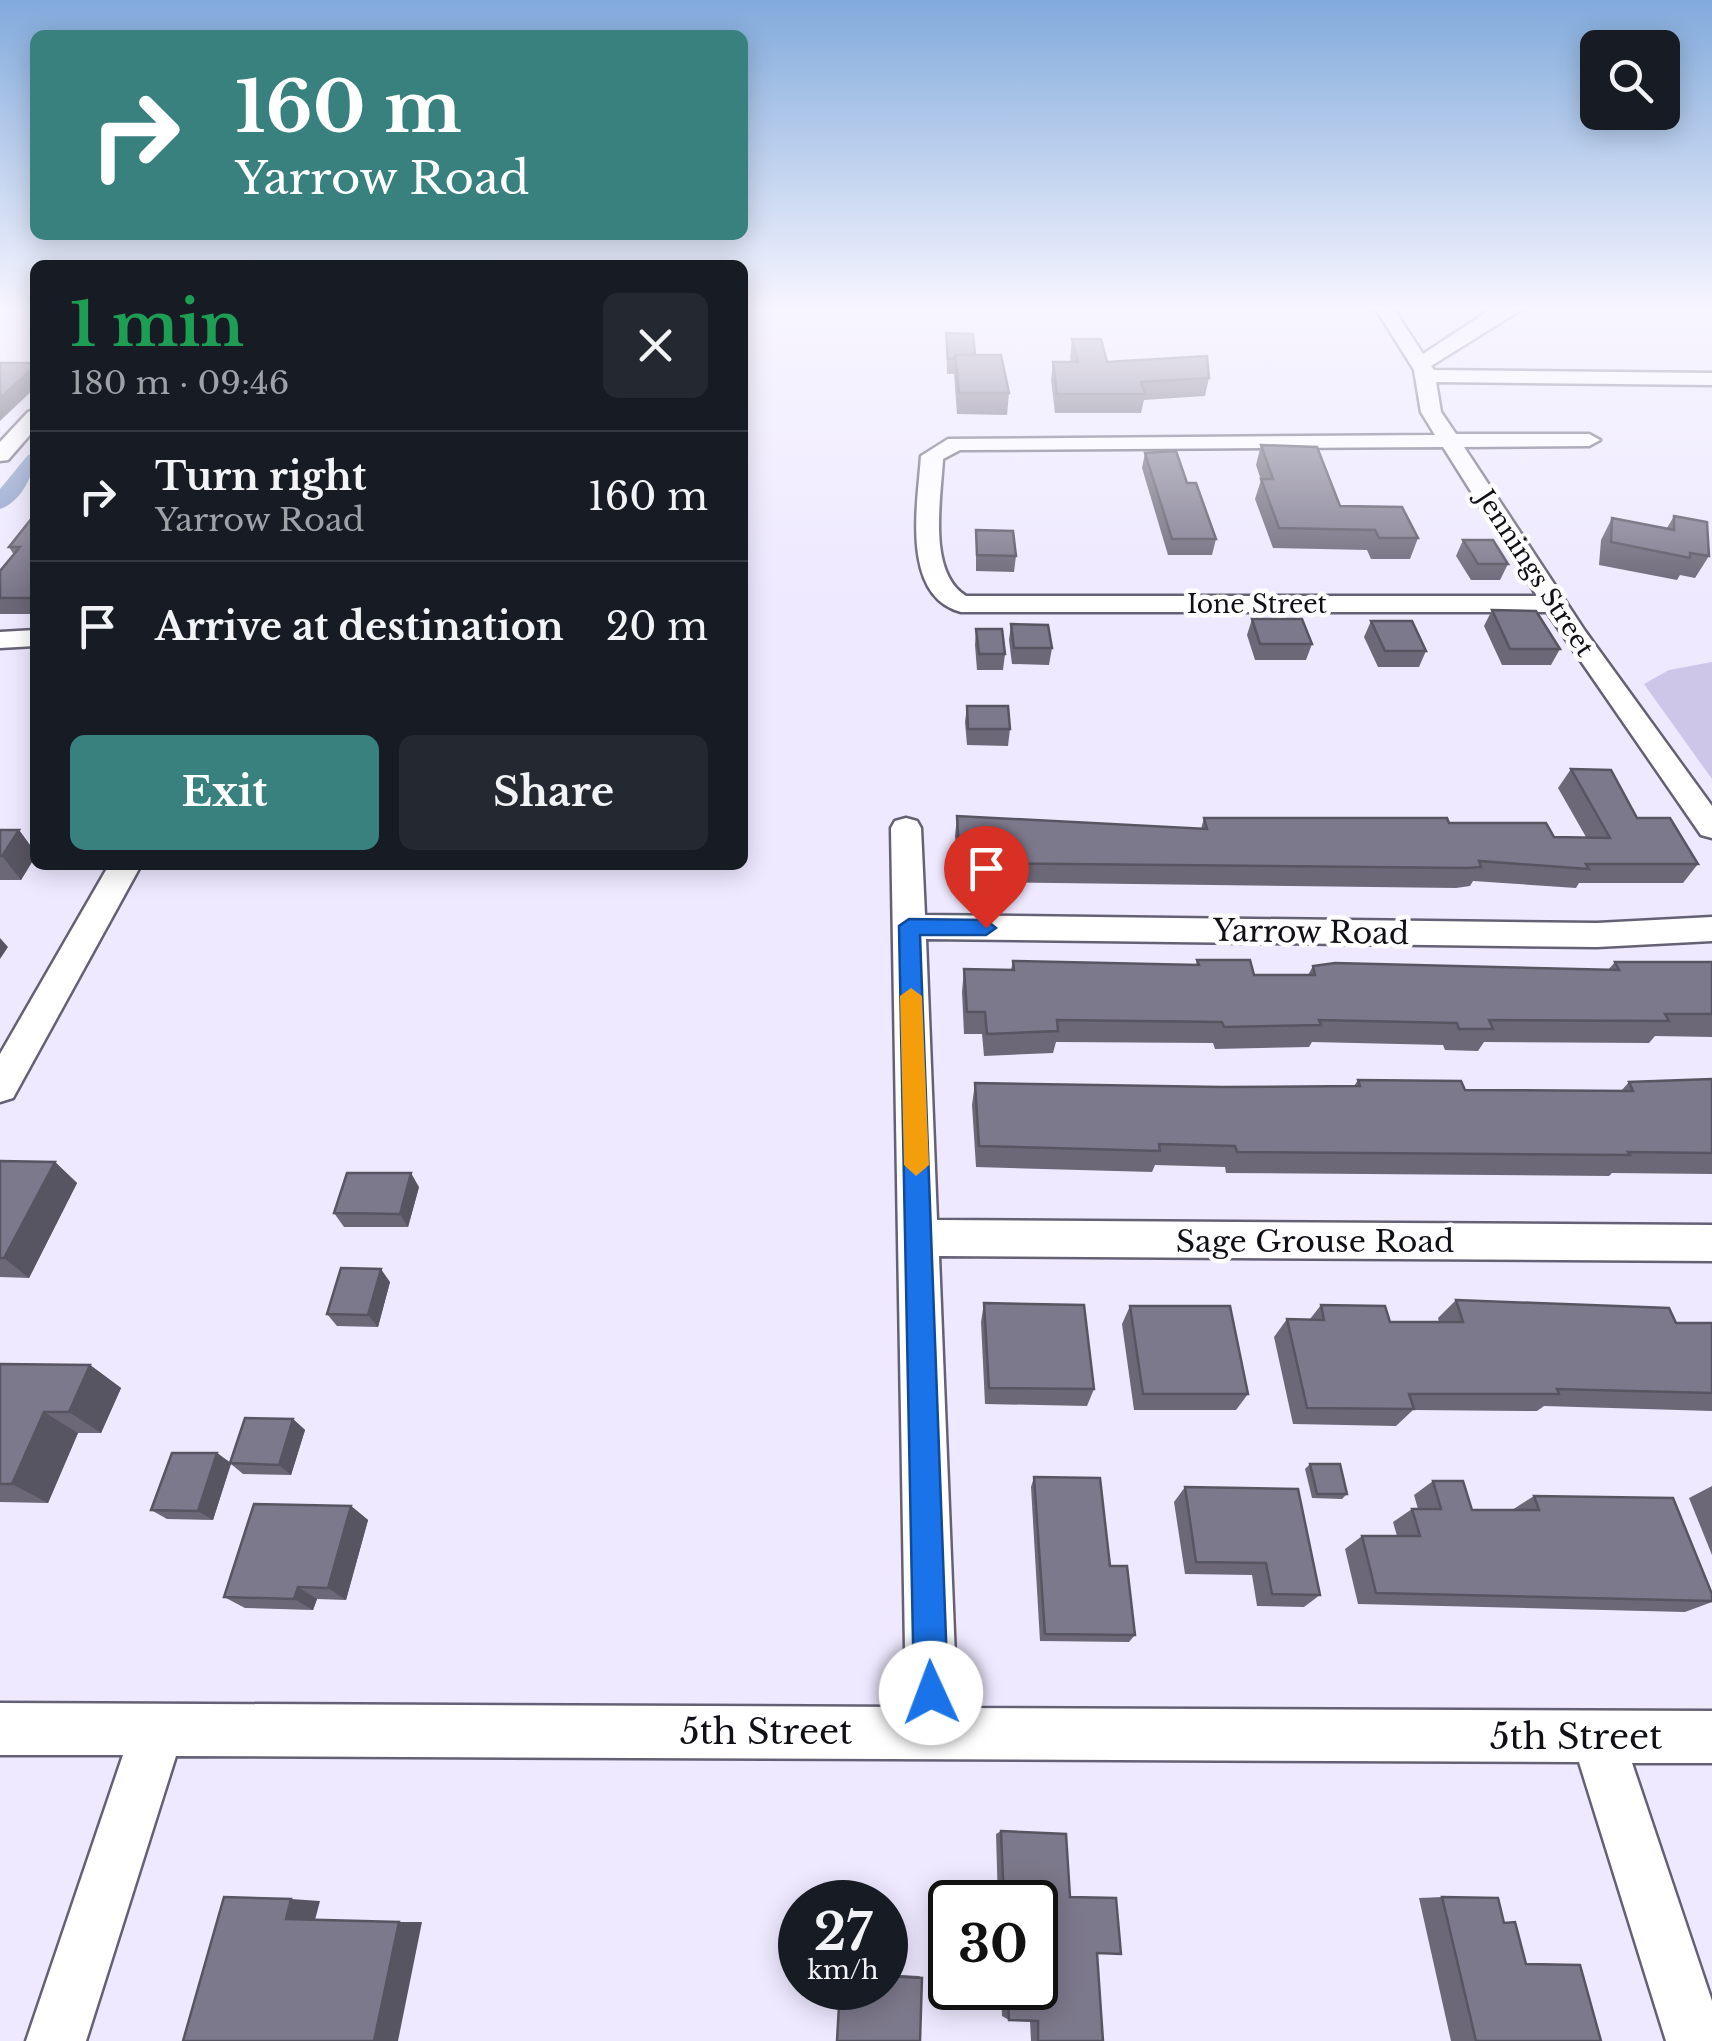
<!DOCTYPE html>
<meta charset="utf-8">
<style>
:root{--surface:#171b24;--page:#242831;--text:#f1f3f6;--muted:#9ea1a6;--line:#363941;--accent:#38817f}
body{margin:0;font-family:"Libre Baskerville",serif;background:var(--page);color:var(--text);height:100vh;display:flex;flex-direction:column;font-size:38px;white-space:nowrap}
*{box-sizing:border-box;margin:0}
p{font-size:32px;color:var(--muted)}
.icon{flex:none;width:55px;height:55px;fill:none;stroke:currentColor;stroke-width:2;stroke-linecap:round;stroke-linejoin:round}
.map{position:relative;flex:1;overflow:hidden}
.side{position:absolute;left:30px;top:260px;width:718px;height:610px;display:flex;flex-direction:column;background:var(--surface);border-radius:15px;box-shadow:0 5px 25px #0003}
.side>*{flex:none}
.top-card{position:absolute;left:30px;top:30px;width:718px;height:210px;border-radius:15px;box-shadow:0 5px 25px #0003;background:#38817f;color:#fff;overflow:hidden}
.tools{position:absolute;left:1580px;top:30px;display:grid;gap:20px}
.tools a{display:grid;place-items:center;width:100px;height:100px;border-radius:15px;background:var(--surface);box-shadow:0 5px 25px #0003;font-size:50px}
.speed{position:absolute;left:778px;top:1880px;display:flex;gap:20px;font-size:50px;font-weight:700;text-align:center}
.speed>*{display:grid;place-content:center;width:130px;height:130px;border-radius:50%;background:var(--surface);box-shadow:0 5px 25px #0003;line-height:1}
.speed small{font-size:25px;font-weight:400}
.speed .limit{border:5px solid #111;border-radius:15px;background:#fff;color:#111}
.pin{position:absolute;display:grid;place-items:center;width:85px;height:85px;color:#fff;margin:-102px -42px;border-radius:50% 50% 50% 0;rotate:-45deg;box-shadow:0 0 10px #0007}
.pin .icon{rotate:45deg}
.me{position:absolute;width:110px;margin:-55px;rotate:358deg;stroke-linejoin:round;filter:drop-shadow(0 0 8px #0008)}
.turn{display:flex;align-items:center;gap:35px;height:210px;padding:0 40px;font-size:45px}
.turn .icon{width:130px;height:130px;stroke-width:2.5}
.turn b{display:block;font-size:70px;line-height:85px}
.round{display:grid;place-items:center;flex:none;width:105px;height:105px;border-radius:15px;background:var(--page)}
.summary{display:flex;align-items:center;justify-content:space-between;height:170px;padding:0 40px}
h1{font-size:60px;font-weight:700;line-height:75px;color:#1e9e55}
.button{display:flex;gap:20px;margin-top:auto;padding:20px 40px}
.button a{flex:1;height:115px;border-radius:15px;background:var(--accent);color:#fff;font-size:40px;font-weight:700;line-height:115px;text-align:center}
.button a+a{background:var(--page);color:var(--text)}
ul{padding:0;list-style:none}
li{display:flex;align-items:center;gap:30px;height:130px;padding:0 40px;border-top:2px solid var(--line)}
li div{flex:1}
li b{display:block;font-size:38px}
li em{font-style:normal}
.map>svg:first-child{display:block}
</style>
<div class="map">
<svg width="1712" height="2041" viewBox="0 0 1712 2041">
<rect width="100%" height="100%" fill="#eee9ff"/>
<polygon fill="#cec6e9" points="1712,662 1712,779 1644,684 1669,670"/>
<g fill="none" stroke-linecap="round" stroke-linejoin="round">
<path fill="#879cc7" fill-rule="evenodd" d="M 35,453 C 35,474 21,502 0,509 L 0,489 L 28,455 Z"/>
<defs>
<g id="minor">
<path d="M 1374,306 L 1392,306 L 1423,354 L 1496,306 L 1527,306 L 1431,366 L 1434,370 L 1712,373 L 1712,385 L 1436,382 L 1441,412 L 1456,434 L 1589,434 L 1600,440 L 1589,446 L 1464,447 L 1585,631 L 1712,806 L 1712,838 L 1701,835 L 1547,612 L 961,612 C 900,596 918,502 921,456 L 948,439 L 1435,435 L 1421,412 L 1414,370 ZM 1443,447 L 1537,596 L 966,596 C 927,572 941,499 943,459 L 960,450 Z"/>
<polygon points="35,410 35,429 8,460 0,461 0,442 28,412"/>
<polygon points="35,630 35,646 0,648 0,632"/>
<polygon points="906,818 917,821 921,828 925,915 1597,923 1712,917 1712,941 1597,947 926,939 937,1220 1712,1225 1712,1261 939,1256 957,1708 1712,1711 1712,1763 1632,1763 1712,2001 1712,2041 1666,2041 1579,1762 176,1756 86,2041 26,2041 123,1755 0,1755 0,1703 906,1707 891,828 895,821"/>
<polygon points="109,865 141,865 13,1098 0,1102 0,1054"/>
</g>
</defs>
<use href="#minor" stroke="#656174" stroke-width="5"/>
<use href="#minor" fill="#fff" fill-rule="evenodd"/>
</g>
<g fill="#6c6878">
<polygon points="946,333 975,355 1009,393 1007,415 957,414 954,374 947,374"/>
<polygon points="1072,339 1107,362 1209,378 1205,396 1144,400 1141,413 1055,413 1051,380 1053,362 1071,362 1070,357"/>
<polygon points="1261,445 1340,506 1418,538 1410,559 1371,559 1367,550 1273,548 1255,499 1261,480 1256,465"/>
<polygon points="1145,453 1187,483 1216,539 1212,555 1168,555 1142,468"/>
<polygon points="35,514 35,614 0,614 0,571 14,555 9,547"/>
<polygon points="1674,516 1709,556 1695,578 1680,575 1677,580 1599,565 1601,540 1612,518 1667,528"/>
<polygon points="976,530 1016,556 1014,572 976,571"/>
<polygon points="1463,540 1508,564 1500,580 1471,580 1456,556"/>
<polygon points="1492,610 1560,649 1551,665 1502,665 1484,626"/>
<polygon points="1252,619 1312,644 1306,660 1255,660 1247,635"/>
<polygon points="1371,621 1426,651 1419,667 1378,667 1364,637"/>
<polygon points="1011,624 1052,648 1049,665 1012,664 1009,640"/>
<polygon points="976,629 1005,654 1003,670 977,670 975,645"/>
<polygon points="967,706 1010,729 1008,746 967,745 965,722"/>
<polygon points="1571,769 1698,864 1683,883 1579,883 1576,888 1473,881 1470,886 1456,888 969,882 968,868 957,868 955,836 957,816 1201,829 1204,818 1449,823 1554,837 1586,837 1558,788"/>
<polygon points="0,830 19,830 35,852 35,857 21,880 0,880"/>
<polygon points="1197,960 1254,975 1308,975 1313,966 1608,970 1615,962 1712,962 1712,1037 1655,1036 1649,1043 1484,1042 1478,1051 1445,1050 1443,1045 1312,1042 1309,1047 1215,1049 1213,1043 1056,1042 1053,1053 984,1056 982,1034 964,1034 962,992 964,969 1011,970 1013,961 1196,965"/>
<polygon points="1712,1079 1712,1174 1612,1173 1609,1176 1226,1173 1225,1167 1155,1165 1152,1172 976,1167 972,1105 975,1083 1222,1087 1354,1086 1358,1080 1465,1090 1621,1091 1629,1082"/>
<polygon points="0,1161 55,1162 77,1183 29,1278 0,1277"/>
<polygon points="419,1187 408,1227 344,1227 334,1213"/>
<polygon points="390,1282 378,1327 337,1326 327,1314"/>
<polygon points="1456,1300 1676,1323 1712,1323 1712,1411 1544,1406 1537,1411 1413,1410 1396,1426 1293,1424 1274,1337 1287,1319 1310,1319 1321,1305 1390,1322 1439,1322 1438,1318"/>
<polygon points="984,1303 1094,1389 1087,1406 985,1404 981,1322"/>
<polygon points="1130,1306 1248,1394 1236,1410 1134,1410 1122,1324"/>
<polygon points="0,1364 90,1365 121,1388 101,1433 78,1433 48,1503 0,1502"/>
<polygon points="293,1419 305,1430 291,1475 243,1474 231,1464 213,1520 167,1519 151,1510 217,1453 230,1463"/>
<polygon points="1310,1464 1347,1494 1342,1499 1312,1498 1305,1469"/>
<polygon points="1034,1477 1110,1566 1135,1635 1129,1642 1040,1641 1031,1487"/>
<polygon points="1433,1481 1472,1510 1512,1510 1534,1496 1712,1594 1712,1602 1685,1612 1358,1604 1345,1549 1362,1536 1397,1536 1393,1522 1412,1509 1418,1509 1414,1495"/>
<polygon points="1712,1486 1712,1555 1689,1498"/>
<polygon points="1185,1487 1320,1595 1304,1607 1257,1606 1252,1575 1185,1574 1174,1502"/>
<polygon points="351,1506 368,1520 346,1600 317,1599 313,1610 245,1608 224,1597"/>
<polygon points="1001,1831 1070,1897 1097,1953 1103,2041 1031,2041 1030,2021 1009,2020 1002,2016 1001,1988 1035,1988 1035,1902 998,1902 996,1834"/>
<polygon points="1442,1897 1504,1922 1526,1963 1580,1965 1601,2041 1451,2041 1419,1898"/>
<polygon points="885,1974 919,1976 922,1978 885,1988"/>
</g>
<g fill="#585562">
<polygon points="35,366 35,388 0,421 0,398"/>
<polygon points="19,830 35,852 35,857 21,880 2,856"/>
<polygon points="0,938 8,947 0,959"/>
<polygon points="55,1162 77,1183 29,1278 4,1258"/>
<polygon points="411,1173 419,1187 408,1227 400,1214"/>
<polygon points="381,1269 390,1282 378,1327 368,1315"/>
<polygon points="90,1365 121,1388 101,1433 69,1412"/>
<polygon points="44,1412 78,1433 48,1503 12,1484"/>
<polygon points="293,1419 305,1430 291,1475 279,1465"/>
<polygon points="217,1453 231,1463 213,1520 198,1511"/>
<polygon points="351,1506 368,1520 346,1600 328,1588"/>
<polygon points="298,1587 317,1599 313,1610 294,1599"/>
<polygon points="291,1899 320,1901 315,1920 286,1919"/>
<polygon points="399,1922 422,1922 398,2041 374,2041"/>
</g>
<g fill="#7d798c" stroke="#585562" stroke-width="2.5">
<polygon points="946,333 973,334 975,355 955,355 955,359 948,359"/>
<polygon points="1072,339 1101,339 1107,362 1207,356 1209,378 1141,382 1145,394 1057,394 1053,362 1078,362"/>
<polygon points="955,355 1001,355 1009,393 959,393"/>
<polygon points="0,363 35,363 35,366 0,398"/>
<polygon points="1261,445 1317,447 1340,506 1402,507 1418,538 1379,538 1375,530 1279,528 1261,479 1273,479"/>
<polygon points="1176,451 1187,483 1196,483 1216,539 1172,539 1145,453"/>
<polygon points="35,514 35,596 33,598 0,598 0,571 20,547 9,547"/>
<polygon points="1674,516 1707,522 1709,556 1690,553 1690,558 1611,542 1612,518 1674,530"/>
<polygon points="976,530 1013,531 1016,556 977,555"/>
<polygon points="1463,540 1493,540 1508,564 1478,564"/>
<polygon points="1492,610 1536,611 1560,649 1510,649"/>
<polygon points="1252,619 1302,619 1312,644 1260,644"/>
<polygon points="1371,621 1412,621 1426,651 1385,651"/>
<polygon points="1011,624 1048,625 1052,648 1014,648"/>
<polygon points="976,629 1002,629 1005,654 979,654"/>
<polygon points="967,706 1008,706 1010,729 968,729"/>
<polygon points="1571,769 1611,770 1637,818 1670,818 1698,864 1586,864 1589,869 1479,861 1481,867 1468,868 971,863 970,849 959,849 957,816 1207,829 1204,818 1447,818 1449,823 1546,823 1554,837 1610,838"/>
<polygon points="0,830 19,830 2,856 0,856"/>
<polygon points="1197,960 1250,960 1254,975 1315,975 1313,966 1335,963 1619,970 1615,962 1712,962 1712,1014 1665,1014 1669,1021 1489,1020 1493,1029 1459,1029 1457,1023 1319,1020 1321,1025 1224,1027 1222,1022 1057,1020 1058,1031 987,1034 985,1012 967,1012 964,969 1014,970 1013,961 1199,965"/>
<polygon points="1712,1079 1712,1153 1628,1152 1630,1155 1237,1152 1235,1146 1159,1144 1160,1151 979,1146 975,1083 1222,1087 1360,1086 1358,1080 1461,1081 1465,1090 1633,1091 1629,1082"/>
<polygon points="0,1161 55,1162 4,1258 0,1258"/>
<polygon points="347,1173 411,1173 400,1214 334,1213"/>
<polygon points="341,1268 381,1269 368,1315 327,1314"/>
<polygon points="1456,1300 1669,1308 1676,1323 1712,1323 1712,1393 1557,1389 1559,1394 1409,1394 1414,1409 1307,1408 1287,1319 1324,1320 1321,1305 1385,1306 1390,1322 1463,1322"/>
<polygon points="984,1303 1084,1305 1094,1389 989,1388"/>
<polygon points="1130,1306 1230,1306 1248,1394 1143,1394"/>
<polygon points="0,1364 90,1365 69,1412 44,1412 12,1484 0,1484"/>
<polygon points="245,1418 293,1419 279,1465 230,1463"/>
<polygon points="172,1453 217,1453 198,1511 151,1510"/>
<polygon points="1310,1464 1340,1464 1347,1494 1317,1494"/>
<polygon points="1034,1477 1100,1478 1110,1566 1127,1566 1135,1635 1045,1634"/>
<polygon points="1433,1481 1463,1481 1472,1510 1539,1510 1534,1496 1673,1498 1712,1594 1712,1601 1376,1593 1362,1536 1420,1536 1412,1509 1441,1509"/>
<polygon points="1185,1487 1298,1489 1320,1595 1272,1594 1266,1563 1196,1562"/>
<polygon points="254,1504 351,1506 328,1588 298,1587 294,1599 224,1597"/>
<polygon points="1001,1831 1066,1834 1070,1897 1116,1898 1121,1954 1097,1953 1103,2041 1038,2041 1038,2021 1009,2020 1007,1988 1035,1988 1035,1902 1004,1902"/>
<polygon points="224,1897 291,1899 286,1919 399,1922 374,2041 183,2041"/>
<polygon points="1442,1897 1498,1898 1504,1923 1515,1922 1526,1964 1580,1965 1601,2041 1476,2041"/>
<polygon points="885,1976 922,1978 920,2041 837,2041 840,1988 885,1988"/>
</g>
<linearGradient id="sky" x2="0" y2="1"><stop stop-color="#81aadb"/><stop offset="0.52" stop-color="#f7f5ff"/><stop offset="1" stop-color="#f7f5ff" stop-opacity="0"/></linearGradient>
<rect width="1712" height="592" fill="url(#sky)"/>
<polygon fill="#1a73e8" stroke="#114b97" stroke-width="2.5" points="909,919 986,920 996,928 986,935 920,935 948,1693 943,1705 931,1710 919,1705 914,1693 899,926"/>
<polygon fill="#f59e0b" points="911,988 922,996 929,1165 916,1176 904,1165 900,996"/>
<g text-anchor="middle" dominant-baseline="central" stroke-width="9" stroke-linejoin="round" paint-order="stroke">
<g font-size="25" fill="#121017" stroke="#fff">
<text transform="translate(1535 573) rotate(57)">Jennings Street</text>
<text x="1257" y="604">Ione Street</text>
</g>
<g font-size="30" fill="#121017" stroke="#fff">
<text transform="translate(1311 932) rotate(1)">Yarrow Road</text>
<text x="1315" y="1241">Sage Grouse Road</text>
</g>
<g font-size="35" fill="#121017" stroke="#fff">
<text x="766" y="1731">5th Street</text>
<text x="1576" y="1736">5th Street</text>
</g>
</g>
</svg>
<div class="tools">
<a><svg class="icon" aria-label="search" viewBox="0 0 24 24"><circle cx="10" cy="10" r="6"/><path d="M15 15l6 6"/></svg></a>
</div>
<div class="speed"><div>27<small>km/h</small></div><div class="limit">30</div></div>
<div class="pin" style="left:986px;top:928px;background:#d93025"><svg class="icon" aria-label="arrive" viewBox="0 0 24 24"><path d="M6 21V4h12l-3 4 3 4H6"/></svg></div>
<svg class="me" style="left:931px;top:1693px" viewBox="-20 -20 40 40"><circle r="19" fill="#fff"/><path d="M0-13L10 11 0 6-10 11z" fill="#1a73e8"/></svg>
<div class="top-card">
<div class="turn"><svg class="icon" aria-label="right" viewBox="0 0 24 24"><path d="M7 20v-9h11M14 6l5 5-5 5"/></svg><div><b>160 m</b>Yarrow Road</div></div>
</div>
<section class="side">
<div class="summary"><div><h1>1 min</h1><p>180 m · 09:46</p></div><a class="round"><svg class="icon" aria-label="close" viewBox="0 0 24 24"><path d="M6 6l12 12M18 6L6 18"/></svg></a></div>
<ul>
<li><svg class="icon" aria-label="right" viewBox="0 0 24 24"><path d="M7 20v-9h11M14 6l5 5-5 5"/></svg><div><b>Turn right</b><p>Yarrow Road</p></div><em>160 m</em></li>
<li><svg class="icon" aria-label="arrive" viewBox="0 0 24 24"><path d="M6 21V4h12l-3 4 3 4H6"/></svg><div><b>Arrive at destination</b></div><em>20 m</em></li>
</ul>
<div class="button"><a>Exit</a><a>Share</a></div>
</section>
</div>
